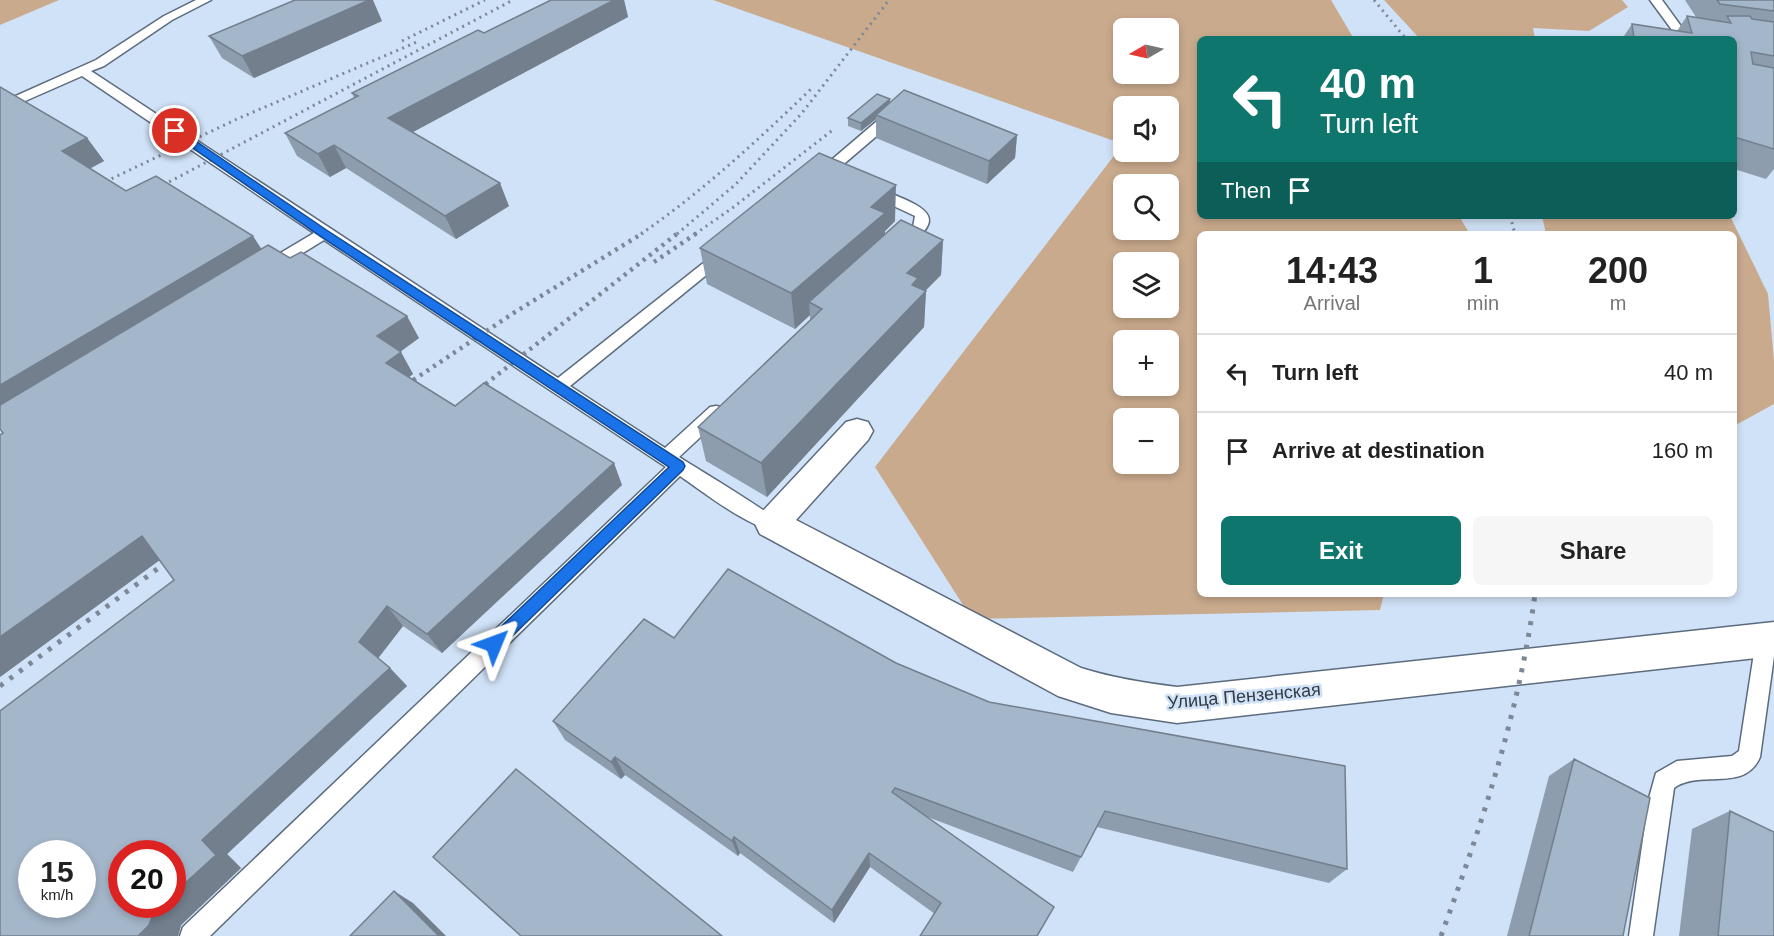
<!DOCTYPE html>
<meta charset="utf-8">
<style>
:root{--surface:#fff;--page:#f6f6f6;--text:#222;--muted:#767676;--line:#e0e0e0;--accent:#0f766e}
body{margin:0;font-family:Helvetica,sans-serif;background:var(--page);color:var(--text);height:100vh;display:flex;flex-direction:column;font-size:22px;white-space:nowrap}
*{box-sizing:border-box;margin:0}
p{font-size:20px;color:var(--muted)}
.icon{flex:none;width:33px;height:33px;fill:none;stroke:currentColor;stroke-width:2;stroke-linecap:round;stroke-linejoin:round}
.map{position:relative;flex:1;overflow:hidden}
.details{position:absolute;left:1197px;top:231px;width:540px;height:366px;display:flex;flex-direction:column;background:var(--surface);border-radius:9px;box-shadow:0 3px 9px #0003}
.details>*{flex:none}
.banner{position:absolute;left:1197px;top:36px;width:540px;height:183px;border-radius:9px;box-shadow:0 3px 9px #0003;background:#0f766e;color:#fff;overflow:hidden}
.needle{width:39px;rotate:261deg}
.tools{position:absolute;left:1113px;top:18px;display:grid;gap:12px}
.tools a{display:grid;place-items:center;width:66px;height:66px;border-radius:9px;background:var(--surface);box-shadow:0 3px 9px #0003;font-size:30px}
.speed{position:absolute;left:18px;top:840px;display:flex;gap:12px;font-size:30px;font-weight:700;text-align:center}
.speed>*{display:grid;place-content:center;width:78px;height:78px;border-radius:50%;background:var(--surface);box-shadow:0 3px 9px #0003;line-height:1}
.speed small{font-size:15px;font-weight:400}
.speed .limit{border:9px solid #d22;background:#fff;color:#111}
.pin{position:absolute;display:grid;place-items:center;width:51px;height:51px;color:#fff;margin:-26px;border:3px solid #fff;border-radius:50%;box-shadow:0 2px 6px #0007}
.me{position:absolute;width:66px;margin:-33px;rotate:46deg;stroke-linejoin:round;filter:drop-shadow(0 0 4px #0008)}
.turn{display:flex;align-items:center;gap:21px;height:126px;padding:0 24px;font-size:27px}
.turn .icon{width:78px;height:78px;stroke-width:2.5}
.turn b{display:block;font-size:42px;line-height:51px}
.then{display:flex;align-items:center;height:57px;padding:0 24px;background:#0003;gap:12px;font-size:22px}
.eta{display:flex;justify-content:space-evenly;align-items:center;height:102px;text-align:center}
.eta b{font-size:36px;font-weight:700;line-height:42px}
.cta{display:flex;gap:12px;margin-top:auto;padding:12px 24px}
.cta a{flex:1;height:69px;border-radius:9px;background:var(--accent);color:#fff;font-size:24px;font-weight:700;line-height:69px;text-align:center}
.cta a+a{background:var(--page);color:var(--text)}
ul{padding:0;list-style:none}
li{display:flex;align-items:center;gap:18px;height:78px;padding:0 24px;border-top:2px solid var(--line)}
li div{flex:1}
li b{display:block;font-size:22px}
li em{font-style:normal}
.map>svg:first-child{display:block}
</style>
<div class="map">
<svg width="1774" height="936" viewBox="0 0 1774 936">
<rect width="100%" height="100%" fill="#d0e2f7"/>
<g fill="#c9aa8d" fill-rule="evenodd">
<polygon points="0,0 59,0 0,25"/>
<path d="M 713,0 L 1331,0 L 1354,39 L 1200,39 L 1200,216 L 1459,216 L 1470,234 L 1200,234 L 1200,594 L 1384,594 L 1380,610 L 972,619 L 875,467 L 1123,144 ZM 1124,28 L 1168,28 L 1168,74 L 1124,74 ZM 1124,106 L 1168,106 L 1168,152 L 1124,152 ZM 1124,184 L 1168,184 L 1168,230 L 1124,230 ZM 1124,262 L 1168,262 L 1168,308 L 1124,308 ZM 1124,340 L 1168,340 L 1168,386 L 1124,386 ZM 1124,418 L 1168,418 L 1168,464 L 1124,464 Z"/>
<polygon points="1384,0 1622,0 1628,7 1589,31 1533,28 1535,39 1420,39"/>
<polygon points="1542,216 1730,216 1768,294 1774,361 1774,404 1734,426 1734,234 1546,234"/>
</g>
<g fill="none" stroke-linecap="round" stroke-linejoin="round">
<defs>
<g id="lane">
<path d="M 196,0 L 211,0 L 172,20 L 104,66 L 91,71 L 558,378 L 716,253 L 726,253 L 728,256 L 726,259 L 570,386 L 665,448 L 710,407 L 716,406 L 722,407 L 725,412 L 722,417 L 679,457 C 693,466 778,517 781,524 L 779,529 C 759,536 698,488 680,476 L 210,936 L 180,936 L 183,927 L 666,467 L 324,240 L 272,272 L 262,272 L 259,268 L 262,264 L 314,233 L 82,76 L 0,112 L 0,103 L 96,60 L 164,16 Z"/>
<polygon points="1650,0 1662,0 1683,29 1701,31 1707,35 1701,39 1675,34"/>
<polygon points="895,109 900,110 901,113 900,116 825,180 815,180 813,177 815,174 890,110"/>
<path d="M 873,187 C 884,189 894,195 904,199 C 941,215 933,226 906,248 L 896,248 L 894,245 L 913,227 L 915,216 L 868,194 L 866,191 L 868,188 Z"/>
<path d="M 1766,631 L 1774,635 L 1774,656 L 1760,757 C 1745,793 1700,769 1674,788 L 1653,936 L 1629,936 L 1649,798 L 1656,773 L 1677,761 L 1732,756 L 1739,751 L 1756,640 L 1759,633 Z"/>
</g>
<path id="street" d="M 857,419 L 868,422 L 873,431 L 868,440 L 796,520 L 1081,668 C 1113,678 1144,683 1177,687 L 1774,622 L 1774,656 L 1177,723 L 1111,713 L 1058,696 L 760,534 L 755,524 L 760,514 L 846,422 Z"/>
</defs>
<use href="#lane" stroke="#5c6c7e" stroke-width="3"/>
<use href="#street" stroke="#5c6c7e" stroke-width="3"/>
<use href="#lane" fill="#fff" fill-rule="evenodd"/>
<use href="#street" fill="#fff" fill-rule="evenodd"/>
<g stroke="#7c8897" stroke-width="3" stroke-dasharray="2 4.5" stroke-linecap="butt">
<polyline points="1374,0 1406,39"/>
<polyline points="402,41 485,0"/>
<polyline points="94,187 237,119 417,42"/>
<polyline points="152,191 513,0"/>
<polyline points="1510,216 1515,234"/>
<path d="M 641,234 C 703,191 757,141 811,89"/>
<polyline points="677,234 736,184 802,113 889,0"/>
<polyline points="695,234 731,209 834,129"/>
</g>
<g stroke="#7c8897" stroke-width="4.5" stroke-dasharray="3 5" stroke-linecap="butt">
<polyline points="654,262 697,233"/>
<polyline points="400,389 512,314 643,233"/>
<polyline points="473,394 678,233"/>
</g>
<g stroke="#7c8897" stroke-width="5" stroke-dasharray="4 8" stroke-linecap="butt">
<polyline points="0,686 176,555"/>
<path d="M 1441,936 C 1482,824 1519,713 1535,594"/>
</g>
</g>
<g fill="#8d9dae">
<polygon points="551,0 624,0 628,17 413,132 509,206 456,239 346,168 330,177 297,156 285,133 354,98 352,93 484,33"/>
<polygon points="1685,0 1774,0 1774,169 1766,179 1734,169 1734,39 1622,39 1632,24 1677,31 1687,16 1696,17"/>
<polygon points="382,21 254,78 222,58 209,36"/>
<polygon points="890,99 890,103 1017,135 1015,158 987,184 876,138 876,119 861,131 848,126 848,118"/>
<polygon points="87,138 104,161 90,168 126,191 261,249 419,338 400,352 413,374 409,377 455,406 622,485 442,653 403,626 378,658 390,668 407,686 227,854 241,868 181,925 178,936 0,936 174,580 159,560 0,677 0,435 3,433"/>
<polygon points="895,221 885,231 885,235 943,240 941,275 925,291 926,291 924,327 767,497 706,461 698,427 810,320 810,315 795,329 707,284 700,248"/>
<polygon points="674,638 896,663 1347,869 1329,883 1097,827 1073,872 925,816 1054,907 935,914 870,867 834,923 740,853 738,856 625,775 621,779 565,740 553,721"/>
<polygon points="1574,759 1623,936 1507,936 1549,776"/>
<polygon points="1730,811 1774,936 1679,936 1692,829"/>
</g>
<g fill="#737f8d">
<polygon points="369,0 373,0 382,21 254,78 242,56"/>
<polygon points="614,0 624,0 628,17 398,140 388,118"/>
<polygon points="890,99 890,107 876,115 876,119 861,131 861,123"/>
<polygon points="1017,135 1015,158 987,184 989,161"/>
<polygon points="87,138 104,161 80,174 62,151"/>
<polygon points="334,145 346,168 330,177 318,154"/>
<polygon points="500,183 509,206 456,239 445,216"/>
<polygon points="896,185 895,221 885,231 885,249 809,302 810,315 795,329 791,293 871,207"/>
<polygon points="253,236 268,259 0,414 0,385"/>
<polygon points="943,240 941,275 918,298 926,291 924,327 767,497 761,463 907,273"/>
<polygon points="407,316 419,338 390,359 377,336"/>
<polygon points="401,352 413,374 399,385 386,363"/>
<polygon points="614,463 622,485 442,653 427,634"/>
<polygon points="142,536 164,557 0,677 0,637"/>
<polygon points="387,606 403,626 376,661 359,642"/>
<polygon points="390,668 407,686 227,854 241,868 181,925 178,936 138,936 153,914 163,904 172,904 172,895 202,840"/>
<polygon points="615,757 625,775 621,779 611,762"/>
<polygon points="734,837 740,853 738,856 732,841"/>
<polygon points="869,853 870,867 834,923 832,910"/>
<polygon points="394,891 413,903 446,936 439,936"/>
</g>
<g fill="#a4b6ca" stroke="#737f8d" stroke-width="1.5" fill-rule="evenodd">
<polygon points="295,0 369,0 242,56 209,36"/>
<polygon points="551,0 614,0 388,118 500,183 445,216 334,145 318,154 285,133 358,96 352,93 478,30 484,33"/>
<polygon points="1717,0 1774,0 1774,11 1720,4"/>
<polygon points="1687,16 1731,23 1727,16 1750,16 1752,19 1774,22 1774,56 1751,52 1753,64 1774,68 1774,149 1734,137 1734,39 1634,39 1632,24 1692,33"/>
<polygon points="0,87 87,138 62,151 126,191 156,176 253,236 0,385"/>
<polygon points="904,90 1017,135 989,161 876,115"/>
<polygon points="877,94 890,99 861,123 848,118"/>
<polygon points="819,153 896,185 871,207 885,213 791,293 700,248"/>
<polygon points="901,220 943,240 907,273 918,278 912,285 926,291 761,463 698,427 822,309 809,302"/>
<path d="M 268,245 L 290,258 L 301,252 L 407,316 L 377,336 L 401,352 L 386,363 L 455,406 L 484,383 L 614,463 L 427,634 L 387,606 L 359,642 L 390,668 L 202,840 L 216,855 L 172,895 L 172,854 L 122,854 L 122,904 L 163,904 L 153,914 L 149,925 L 138,936 L 0,936 L 0,711 L 174,580 L 142,536 L 0,637 L 0,435 L 3,433 L 0,429 L 0,405 ZM 32,854 L 82,854 L 82,904 L 32,904 Z"/>
<polygon points="728,569 896,663 989,702 1345,766 1347,869 1105,811 1081,857 895,788 892,792 1054,907 1037,936 920,936 941,903 869,853 832,910 734,837 732,841 615,757 611,762 553,721 644,619 674,638"/>
<polygon points="1574,759 1650,798 1623,936 1529,936"/>
<polygon points="516,769 722,936 521,936 433,857"/>
<polygon points="1730,811 1774,832 1774,936 1718,936"/>
<polygon points="394,891 439,936 350,936"/>
</g>
<polygon fill="#1a73e8" stroke="#114b97" stroke-width="1.5" points="171,129 178,129 328,231 683,462 685,466 683,470 499,649 494,651 488,649 486,644 488,639 669,467 320,236 171,133"/>
<g text-anchor="middle" dominant-baseline="central" stroke-width="5" stroke-linejoin="round" paint-order="stroke">
<g font-size="18" fill="#333a43" stroke="#d0e2f7">
<text transform="translate(1244 696) rotate(-5)">Улица Пензенская</text>
</g>
</g>
</svg>
<div class="tools">
<a><svg class="needle" viewBox="-14 -14 28 28"><path d="M0-13l5 13h-10z" fill="#e53935"/><path d="M0 13l5-13h-10z" fill="#767676"/></svg></a>
<a><svg class="icon" aria-label="sound" viewBox="0 0 24 24"><path d="M4 9h4l5-4v14l-5-4H4zM17 9q2 3 0 6"/></svg></a>
<a><svg class="icon" aria-label="search" viewBox="0 0 24 24"><circle cx="10" cy="10" r="6"/><path d="M15 15l6 6"/></svg></a>
<a><svg class="icon" aria-label="layers" viewBox="0 0 24 24"><path d="M12 4l9 5-9 5-9-5zM3 14l9 5 9-5"/></svg></a>
<a>+</a>
<a>−</a>
</div>
<div class="speed"><div>15<small>km/h</small></div><div class="limit">20</div></div>
<div class="pin" style="left:175px;top:131px;background:#d93025"><svg class="icon" aria-label="arrive" viewBox="0 0 24 24"><path d="M6 21V4h12l-3 4 3 4H6"/></svg></div>
<svg class="me" style="left:494px;top:644px" viewBox="-20 -20 40 40"><path d="M0-17L14 15 0 8-14 15z" fill="#1a73e8" stroke="#fff" stroke-width="4"/></svg>
<div class="banner">
<div class="turn"><svg class="icon" aria-label="left" viewBox="0 0 24 24"><path d="M17 20v-9H6M10 6l-5 5 5 5"/></svg><div><b>40 m</b>Turn left</div></div>
<div class="then">Then<svg class="icon" aria-label="arrive" viewBox="0 0 24 24"><path d="M6 21V4h12l-3 4 3 4H6"/></svg></div>
</div>
<section class="details">
<div class="eta">
<div><b>14:43</b><p>Arrival</p></div>
<div><b>1</b><p>min</p></div>
<div><b>200</b><p>m</p></div>
</div>
<ul>
<li><svg class="icon" aria-label="left" viewBox="0 0 24 24"><path d="M17 20v-9H6M10 6l-5 5 5 5"/></svg><div><b>Turn left</b></div><em>40 m</em></li>
<li><svg class="icon" aria-label="arrive" viewBox="0 0 24 24"><path d="M6 21V4h12l-3 4 3 4H6"/></svg><div><b>Arrive at destination</b></div><em>160 m</em></li>
</ul>
<div class="cta"><a>Exit</a><a>Share</a></div>
</section>
</div>
